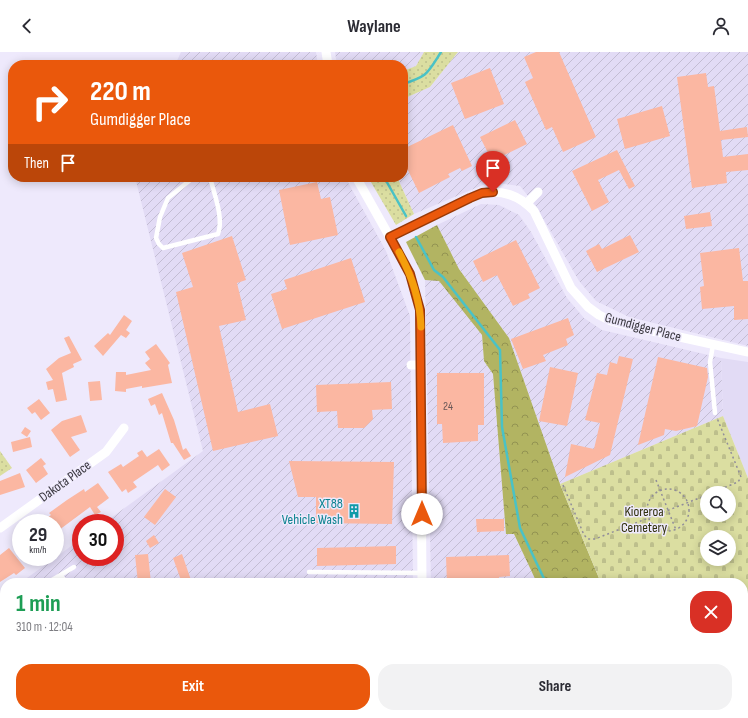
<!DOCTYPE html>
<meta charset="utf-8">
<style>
:root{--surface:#fff;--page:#f2f2f3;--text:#2b2b33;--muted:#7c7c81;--accent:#ea580c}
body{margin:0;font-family:"Sofia Sans Condensed",sans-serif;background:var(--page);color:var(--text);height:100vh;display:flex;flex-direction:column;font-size:15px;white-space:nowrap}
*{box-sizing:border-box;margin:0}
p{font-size:13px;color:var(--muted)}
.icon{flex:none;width:22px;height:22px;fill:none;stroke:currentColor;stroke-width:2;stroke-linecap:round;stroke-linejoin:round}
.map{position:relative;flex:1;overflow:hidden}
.panel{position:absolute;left:0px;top:526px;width:748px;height:140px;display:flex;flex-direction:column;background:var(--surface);border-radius:16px 16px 0 0;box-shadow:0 2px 10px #0003}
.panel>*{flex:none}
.banner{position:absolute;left:8px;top:8px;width:400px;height:122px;border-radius:16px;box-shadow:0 2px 10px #0003;background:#ea580c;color:#fff;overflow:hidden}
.fabs{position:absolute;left:700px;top:434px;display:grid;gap:8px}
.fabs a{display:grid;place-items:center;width:36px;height:36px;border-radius:50%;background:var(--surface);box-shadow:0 2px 10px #0003;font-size:20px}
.speed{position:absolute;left:12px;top:462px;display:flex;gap:8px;font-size:20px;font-weight:700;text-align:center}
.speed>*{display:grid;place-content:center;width:52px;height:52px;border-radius:50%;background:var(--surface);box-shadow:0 2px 10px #0003;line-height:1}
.speed small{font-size:10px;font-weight:400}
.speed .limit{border:6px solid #d22;background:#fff;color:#111}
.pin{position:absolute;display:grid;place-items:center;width:34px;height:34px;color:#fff;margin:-41px -17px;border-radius:50% 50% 50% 0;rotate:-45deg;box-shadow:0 0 4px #0007}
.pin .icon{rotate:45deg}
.me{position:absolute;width:44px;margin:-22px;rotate:0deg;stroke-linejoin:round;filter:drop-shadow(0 0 3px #0008)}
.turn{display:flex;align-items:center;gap:14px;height:84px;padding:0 16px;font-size:18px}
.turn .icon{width:52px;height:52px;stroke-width:2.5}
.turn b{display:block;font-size:28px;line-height:34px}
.then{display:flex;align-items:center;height:38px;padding:0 16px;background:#0003;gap:8px;font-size:15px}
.round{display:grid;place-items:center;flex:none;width:42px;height:42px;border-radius:16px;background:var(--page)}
.headline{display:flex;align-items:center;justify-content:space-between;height:68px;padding:0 16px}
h1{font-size:24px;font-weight:700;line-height:30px;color:#1e9e55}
.primary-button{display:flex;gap:8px;margin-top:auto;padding:8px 16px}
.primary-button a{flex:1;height:46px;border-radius:16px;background:var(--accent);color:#fff;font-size:16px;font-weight:700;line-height:46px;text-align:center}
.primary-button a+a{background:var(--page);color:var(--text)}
header{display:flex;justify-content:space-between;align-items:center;height:52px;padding:0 16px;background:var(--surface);font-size:18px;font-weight:700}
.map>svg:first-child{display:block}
</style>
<header><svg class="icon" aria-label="back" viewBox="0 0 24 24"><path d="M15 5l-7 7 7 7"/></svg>Waylane<svg class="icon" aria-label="person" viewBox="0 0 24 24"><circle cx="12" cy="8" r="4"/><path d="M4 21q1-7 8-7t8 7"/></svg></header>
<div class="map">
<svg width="748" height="666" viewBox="0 0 748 666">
<defs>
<pattern id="industrial-furrows" width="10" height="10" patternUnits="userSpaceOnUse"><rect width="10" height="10" fill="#e2dbf5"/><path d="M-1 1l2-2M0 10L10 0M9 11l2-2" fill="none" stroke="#c3bdd3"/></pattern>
<pattern id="green-dots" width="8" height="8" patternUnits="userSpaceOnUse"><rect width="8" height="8" fill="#dbdea1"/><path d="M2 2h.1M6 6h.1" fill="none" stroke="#bdbf8c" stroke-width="1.8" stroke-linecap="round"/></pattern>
<pattern id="forest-crowns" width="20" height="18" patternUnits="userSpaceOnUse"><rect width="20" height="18" fill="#b2b462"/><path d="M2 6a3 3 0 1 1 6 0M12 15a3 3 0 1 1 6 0" fill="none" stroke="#929352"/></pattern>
<pattern id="cemetery-stones" width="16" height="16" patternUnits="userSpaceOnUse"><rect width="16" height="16" fill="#dbdea1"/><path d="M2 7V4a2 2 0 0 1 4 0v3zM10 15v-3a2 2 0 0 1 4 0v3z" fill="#bdbf8c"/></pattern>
</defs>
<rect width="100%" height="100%" fill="#eee9fc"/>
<g fill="#e2dbf5">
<polygon points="721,306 748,310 748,426 723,364"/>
<polygon points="743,647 748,658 748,666 664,666 661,661 743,661"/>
</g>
<g fill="url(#industrial-furrows)">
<polygon points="181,0 316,0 318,13 175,13"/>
<polygon points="335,0 424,0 416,14 403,19 403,13 337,13"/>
<polygon points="458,0 748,0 748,294 629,265 596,249 579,229 536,154 520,134 490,130 414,162 397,125 403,125 403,47 430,35"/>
<polygon points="135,125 345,125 386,199 410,264 413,531 20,531 81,487 81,505 115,505 115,471 104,471 203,399"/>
<polygon points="481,152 499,153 519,163 531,180 567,246 584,266 602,278 721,306 723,364 560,432 509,286 459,217 437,173"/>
<polygon points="425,228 439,228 482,283 484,309 493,322 506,481 514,482 537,531 431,531"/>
<polygon points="5,542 5,661 414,661 414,666 0,666 0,545"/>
<polygon points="434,661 521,661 513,666 434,666"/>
</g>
<g fill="url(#green-dots)">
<polygon points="424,0 458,0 430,35 403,47 403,19 416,14"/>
<polygon points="368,125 397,125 414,162 396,173"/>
<polygon points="0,399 12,416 0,424"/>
<polygon points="521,661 586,661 577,666 513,666"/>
</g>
<g fill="url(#forest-crowns)">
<polygon points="437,173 459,217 509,286 560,432 601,531 537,531 514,482 506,482 493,322 484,309 482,283 439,229 425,228 406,190"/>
<polygon points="628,661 661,661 664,666 613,666"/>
</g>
<path fill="url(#cemetery-stones)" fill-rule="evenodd" d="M 723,364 L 748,426 L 748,576 L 743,579 L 743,531 L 601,531 L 560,432 ZM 707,441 L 729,441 L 729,463 L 707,463 ZM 707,485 L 729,485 L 729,507 L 707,507 Z"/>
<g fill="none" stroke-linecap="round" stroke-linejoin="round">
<g stroke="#4ac2c6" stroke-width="2.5">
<path d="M 403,32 C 428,24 427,22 441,0"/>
<polyline points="384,125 406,164"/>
<polyline points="416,185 434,218 443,225 500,298 502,375 520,476 546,531"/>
<polyline points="616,661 619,666"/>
</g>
</g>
<g fill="#fbb7a2">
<polygon points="536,0 559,0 596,85 563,100 552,75 546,78 525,30 533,26 524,5"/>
<polygon points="490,16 504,52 465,67 451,31"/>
<polygon points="706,21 708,35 714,34 720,79 747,75 748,85 721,88 723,105 748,102 748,118 726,120 727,131 692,136 677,25"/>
<polygon points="662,54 670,84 625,97 617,67"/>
<polygon points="515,68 527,92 492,109 480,85"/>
<polygon points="453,73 472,114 462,119 460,116 448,122 450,125 419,141 403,108 403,97"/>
<polygon points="617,98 635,134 629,137 619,118 598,128 609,150 592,159 572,119"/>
<polygon points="317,130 321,147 330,145 338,183 290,193 279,138"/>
<polygon points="710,160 712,174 686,177 684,164"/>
<polygon points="630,183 639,200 597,220 586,199 599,192 602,197"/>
<polygon points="232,184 246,228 237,231 246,268 219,274 238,360 270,352 278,384 213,399 176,240 193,235 182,201"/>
<polygon points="516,188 540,236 528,242 530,246 513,254 497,223 483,230 473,209"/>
<polygon points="739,196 743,229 748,229 748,267 734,268 734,254 702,257 700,235 704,234 700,201"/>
<polygon points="351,206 365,250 282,277 271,242 287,237 284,228"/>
<polygon points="124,263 132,269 126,278 130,281 126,286 121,283 103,304 94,294 108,281 110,283"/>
<polygon points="568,266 574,283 566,287 568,293 543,303 546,309 523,317 511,287"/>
<polygon points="69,284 82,308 73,312 74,315 62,321 67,348 56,350 53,337 48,338 46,330 53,328 46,317 59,306 71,301 64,286"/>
<polygon points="156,292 170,311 168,313 172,331 142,336 142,334 126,337 126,340 115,339 116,320 126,320 126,323 151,318 145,311 150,307 145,300"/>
<polygon points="619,304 633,307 610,403 565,425 571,392 594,397 600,371 585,368 597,321 607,323 610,310 617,312"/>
<polygon points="658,305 707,316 708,325 697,374 676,379 665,377 664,383 638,393"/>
<polygon points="550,315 578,321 567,374 539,369"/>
<polygon points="437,321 484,321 484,373 478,373 478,389 443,391 442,372 437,372"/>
<polygon points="100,329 102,348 90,349 88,330"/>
<polygon points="391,330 392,357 372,358 373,367 364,376 338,376 337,359 317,360 316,333"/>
<polygon points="162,341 174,368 183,398 186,396 191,404 184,408 173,391 171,391 162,361 159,363 155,352 151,354 148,347"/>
<polygon points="39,347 50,361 41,368 35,360 32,362 27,356"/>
<polygon points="81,363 87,380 71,385 80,398 70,405 51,378 62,369"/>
<polygon points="25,375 31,379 27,385 21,381"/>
<polygon points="30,385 32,395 13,400 11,390"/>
<polygon points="159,397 170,413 162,419 158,413 133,430 137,435 128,441 126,437 122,440 108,420 121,412 123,415 139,404 137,401 142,398 147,405"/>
<polygon points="41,406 46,412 43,414 48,422 36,431 26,418"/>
<polygon points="289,409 394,410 392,472 316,471 316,445 298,445"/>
<polygon points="20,421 25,435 0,443 0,429"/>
<polygon points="98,431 109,446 97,455 101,460 95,463 90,455 55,481 55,471 40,471 51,463 49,461 67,448 84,437 85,440"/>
<polygon points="165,437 176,445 155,473 144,465"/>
<polygon points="476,467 504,467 504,479 477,480"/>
<polygon points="154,483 159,491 150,496 146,489"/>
<polygon points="396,494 396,512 317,514 317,496"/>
<polygon points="9,496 25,516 16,523 14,521 0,530 0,503"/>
<polygon points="148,502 151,531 138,531 135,503"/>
<polygon points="182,502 192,531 182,531 173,506"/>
<polygon points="509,503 510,524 499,525 500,531 447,531 446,505"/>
</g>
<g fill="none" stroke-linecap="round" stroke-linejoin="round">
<g stroke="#918d9a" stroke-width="1.5" stroke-dasharray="2 3" stroke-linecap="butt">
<polyline points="656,428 676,478"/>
<polyline points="563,433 584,483 588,487 595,487 707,443"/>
<circle cx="668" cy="458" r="21"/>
<polyline points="711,441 738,430 741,425 717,366"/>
<polyline points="612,664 617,661"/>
</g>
<g stroke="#fff" stroke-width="4.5">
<path d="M 194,125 L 168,146 L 160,165 L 156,186 L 159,192 L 163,196 L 218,182 C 224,166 214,142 210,125"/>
<polyline points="713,293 710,310 715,361"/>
<polyline points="309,520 422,521"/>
<polyline points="61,524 67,531"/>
<polyline points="47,531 74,515"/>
<polyline points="0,565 5,562"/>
<polyline points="104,661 106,662"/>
<polyline points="674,661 676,666"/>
<polyline points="731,661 733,666"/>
<polyline points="723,666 729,666"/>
</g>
<g stroke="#fff" stroke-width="9">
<polyline points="326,0 328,13"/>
<polyline points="356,125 410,221 420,258 422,531"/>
<polyline points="527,151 538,140"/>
<path d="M 390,185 L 482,141 C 503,138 519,143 534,159 L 571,236 L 588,255 L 599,263 L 611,269 L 634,275 L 748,300"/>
<polyline points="411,313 421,313"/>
<polyline points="0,476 106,400 124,376"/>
<polyline points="743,615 748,626"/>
<polyline points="422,666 422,661"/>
</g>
<g stroke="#fff" stroke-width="17">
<polyline points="743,589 748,587"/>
<polyline points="591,666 600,661"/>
</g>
</g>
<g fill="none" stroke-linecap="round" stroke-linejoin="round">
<defs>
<polyline id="route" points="422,462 420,258 410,222 390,185 470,146 482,141 493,140"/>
</defs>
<use href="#route" stroke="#983908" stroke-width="10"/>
<use href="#route" stroke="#ea580c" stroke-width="7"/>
<path stroke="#f59e0b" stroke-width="7" d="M 399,200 C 412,225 420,247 421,275"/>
</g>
<defs>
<symbol id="building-bare" viewBox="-9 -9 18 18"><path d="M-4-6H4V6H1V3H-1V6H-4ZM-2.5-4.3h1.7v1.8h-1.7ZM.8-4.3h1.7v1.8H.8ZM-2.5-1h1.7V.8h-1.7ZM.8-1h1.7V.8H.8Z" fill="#0f9aa8" stroke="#eee9fc" stroke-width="2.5" paint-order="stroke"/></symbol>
</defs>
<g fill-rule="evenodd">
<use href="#building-bare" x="344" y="449" width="20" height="20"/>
</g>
<g text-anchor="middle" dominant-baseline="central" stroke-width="3" stroke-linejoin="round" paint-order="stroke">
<g font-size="12" fill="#6a5858">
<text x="448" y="354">24</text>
</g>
<g font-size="14" fill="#3a383f" stroke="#eee9fc">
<text transform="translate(643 275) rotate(15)">Gumdigger Place</text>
<text transform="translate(65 429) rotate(-36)">Dakota Place</text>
</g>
<g font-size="14" fill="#0d838f" stroke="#eee9fc" text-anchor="end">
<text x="343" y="451">XT88<tspan x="343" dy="16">Vehicle Wash</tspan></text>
</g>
<g font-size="14" fill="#30300c" stroke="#eee9fc">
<text x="644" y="459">Kioreroa<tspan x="644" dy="16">Cemetery</tspan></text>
</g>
</g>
</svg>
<div class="fabs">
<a><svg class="icon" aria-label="search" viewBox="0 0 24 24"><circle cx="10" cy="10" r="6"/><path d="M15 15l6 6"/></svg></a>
<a><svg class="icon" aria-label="layers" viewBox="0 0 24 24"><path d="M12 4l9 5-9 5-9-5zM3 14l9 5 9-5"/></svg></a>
</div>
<div class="speed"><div>29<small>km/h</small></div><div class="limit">30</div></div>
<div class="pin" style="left:493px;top:140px;background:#d93025"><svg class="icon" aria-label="arrive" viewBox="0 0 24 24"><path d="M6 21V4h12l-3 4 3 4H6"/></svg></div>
<svg class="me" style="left:422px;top:462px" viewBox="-20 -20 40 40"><circle r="19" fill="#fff"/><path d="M0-13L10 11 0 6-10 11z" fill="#ea580c"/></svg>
<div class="banner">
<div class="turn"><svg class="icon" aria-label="right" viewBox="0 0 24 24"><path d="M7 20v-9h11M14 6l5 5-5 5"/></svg><div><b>220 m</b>Gumdigger Place</div></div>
<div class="then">Then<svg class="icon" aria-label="arrive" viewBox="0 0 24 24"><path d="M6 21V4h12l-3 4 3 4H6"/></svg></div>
</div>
<section class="panel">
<div class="headline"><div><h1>1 min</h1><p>310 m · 12:04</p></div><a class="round" style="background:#d93025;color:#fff"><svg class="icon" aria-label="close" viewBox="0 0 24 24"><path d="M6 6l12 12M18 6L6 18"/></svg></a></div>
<div class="primary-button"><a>Exit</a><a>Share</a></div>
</section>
</div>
